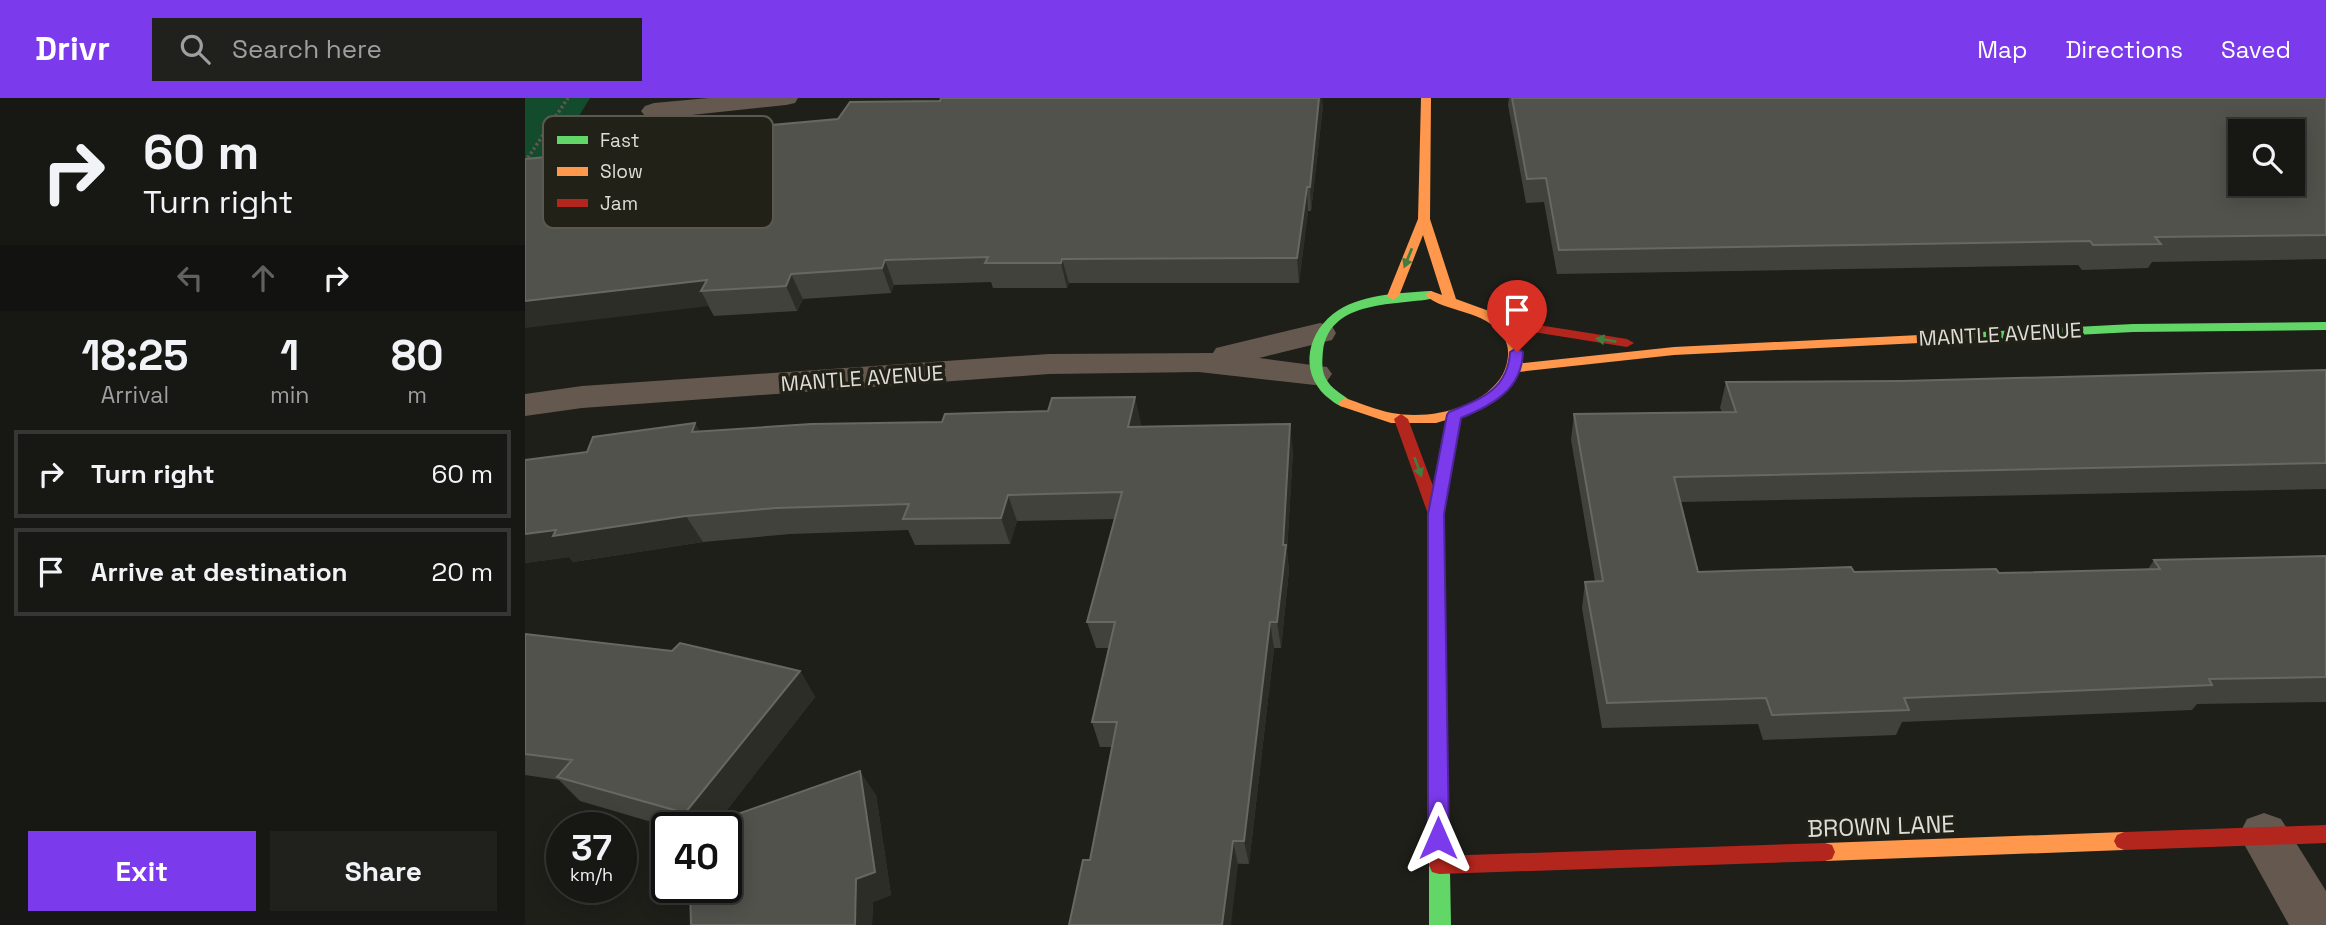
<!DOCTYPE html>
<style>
:root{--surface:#171714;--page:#20201d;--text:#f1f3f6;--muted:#9e9fa0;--line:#363634;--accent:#7c3aed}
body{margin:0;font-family:"Space Grotesk",sans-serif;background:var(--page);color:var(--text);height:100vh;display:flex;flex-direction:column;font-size:26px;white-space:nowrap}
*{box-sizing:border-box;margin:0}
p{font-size:23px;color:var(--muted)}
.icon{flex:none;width:38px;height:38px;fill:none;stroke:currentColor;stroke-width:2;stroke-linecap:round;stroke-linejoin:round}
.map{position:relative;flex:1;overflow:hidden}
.side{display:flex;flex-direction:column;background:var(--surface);width:525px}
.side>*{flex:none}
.top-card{background:#171714;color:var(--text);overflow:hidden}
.tools{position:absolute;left:1703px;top:21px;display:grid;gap:14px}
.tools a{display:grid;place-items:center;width:77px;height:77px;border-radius:0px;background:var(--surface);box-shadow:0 4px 18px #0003,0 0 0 2px var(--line);font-size:35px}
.speed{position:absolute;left:21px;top:714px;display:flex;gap:14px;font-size:35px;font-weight:700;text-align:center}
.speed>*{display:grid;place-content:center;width:91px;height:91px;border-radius:50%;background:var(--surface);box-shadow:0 4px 18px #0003,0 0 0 2px var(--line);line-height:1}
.speed small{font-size:18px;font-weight:400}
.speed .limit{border:4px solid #111;border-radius:10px;background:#fff;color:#111}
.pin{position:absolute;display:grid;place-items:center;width:60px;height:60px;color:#fff;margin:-72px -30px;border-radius:50% 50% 50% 0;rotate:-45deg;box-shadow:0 0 7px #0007}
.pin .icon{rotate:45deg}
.me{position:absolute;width:77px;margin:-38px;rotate:0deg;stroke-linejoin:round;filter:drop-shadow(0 0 5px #0008)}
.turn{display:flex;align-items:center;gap:24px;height:147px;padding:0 28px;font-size:32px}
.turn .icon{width:91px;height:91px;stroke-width:2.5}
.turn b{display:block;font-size:49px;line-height:60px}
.lanes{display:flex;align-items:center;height:66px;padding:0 28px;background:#0003;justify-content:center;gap:35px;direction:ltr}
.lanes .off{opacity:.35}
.eta{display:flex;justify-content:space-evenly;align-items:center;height:119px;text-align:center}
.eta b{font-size:42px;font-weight:700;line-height:49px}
.cta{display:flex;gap:14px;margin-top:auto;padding:14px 28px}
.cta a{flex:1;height:80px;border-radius:0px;background:var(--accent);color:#fff;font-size:28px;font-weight:700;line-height:80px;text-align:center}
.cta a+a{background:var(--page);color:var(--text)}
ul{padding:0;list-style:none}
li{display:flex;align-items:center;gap:21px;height:88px;margin:0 14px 10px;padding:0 14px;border:4px solid var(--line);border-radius:0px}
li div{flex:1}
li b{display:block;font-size:26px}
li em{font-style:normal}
header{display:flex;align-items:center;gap:42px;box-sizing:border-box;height:98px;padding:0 35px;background:var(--accent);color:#fff}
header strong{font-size:33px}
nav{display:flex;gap:38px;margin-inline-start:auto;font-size:24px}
.search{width:490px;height:63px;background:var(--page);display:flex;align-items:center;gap:18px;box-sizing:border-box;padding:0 24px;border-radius:0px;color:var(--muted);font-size:26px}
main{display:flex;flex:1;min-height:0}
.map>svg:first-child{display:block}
</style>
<header>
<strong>Drivr</strong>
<div class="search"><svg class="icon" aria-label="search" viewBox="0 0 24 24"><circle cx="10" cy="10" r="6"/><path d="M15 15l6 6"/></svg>Search here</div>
<nav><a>Map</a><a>Directions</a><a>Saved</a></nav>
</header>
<main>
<section class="side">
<div class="top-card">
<div class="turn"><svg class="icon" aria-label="right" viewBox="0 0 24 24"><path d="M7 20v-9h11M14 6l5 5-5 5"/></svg><div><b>60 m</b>Turn right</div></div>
<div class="lanes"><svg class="icon off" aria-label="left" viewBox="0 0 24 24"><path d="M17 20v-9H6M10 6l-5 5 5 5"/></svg><svg class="icon off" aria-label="ahead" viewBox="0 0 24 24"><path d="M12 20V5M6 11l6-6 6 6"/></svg><svg class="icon" aria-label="right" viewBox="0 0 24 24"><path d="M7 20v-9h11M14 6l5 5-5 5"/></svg></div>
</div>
<div class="eta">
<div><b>18:25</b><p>Arrival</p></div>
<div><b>1</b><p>min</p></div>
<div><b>80</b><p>m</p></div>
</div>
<ul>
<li><svg class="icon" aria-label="right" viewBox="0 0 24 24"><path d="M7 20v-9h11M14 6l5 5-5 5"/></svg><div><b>Turn right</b></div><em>60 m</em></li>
<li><svg class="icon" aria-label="arrive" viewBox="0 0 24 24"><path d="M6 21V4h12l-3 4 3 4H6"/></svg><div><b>Arrive at destination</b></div><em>20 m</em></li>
</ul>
<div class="cta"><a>Exit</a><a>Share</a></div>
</section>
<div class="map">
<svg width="1801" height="827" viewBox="0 0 1801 827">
<rect width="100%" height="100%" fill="#1f1f1a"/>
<polygon fill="#124c2c" points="0,0 65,0 0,106"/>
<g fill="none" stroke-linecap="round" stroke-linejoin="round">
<polyline stroke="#5e5851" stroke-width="3.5" stroke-dasharray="2.5 2.5" stroke-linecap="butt" points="0,64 43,0"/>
<g fill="#65594f" fill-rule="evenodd">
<polygon points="184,0 273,0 270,5 261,7 129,21 120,18 116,13 120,8 129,5"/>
<polygon points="795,225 807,228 811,235 807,242 734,260 802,269 807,276 802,283 790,287 674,274 524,276 57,310 0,318 0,296 57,288 524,256 688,255 691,250"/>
<polygon points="1739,715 1756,721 1801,793 1801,827 1764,827 1714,737 1722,721"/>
</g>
<g fill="#63d668" fill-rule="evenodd">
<path d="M 906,193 L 912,197 L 911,200 C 873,208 805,200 798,253 C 797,264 796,275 803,284 C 809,293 820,297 827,305 L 825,308 C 817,310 812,307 806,302 C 775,280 779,239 808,216 C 834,196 874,195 906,193 Z"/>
<polygon points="1801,224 1801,232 1608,234 1435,243 1428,239 1435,235 1608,226"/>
<polygon points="912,500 918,501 920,506 926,827 904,827 904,506 906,501"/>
</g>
<g fill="#ff974d" fill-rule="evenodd">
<path d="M 896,0 L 906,0 L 905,121 L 931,201 L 964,213 L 991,237 L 998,265 L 1149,249 L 1435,235 L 1442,239 L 1435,243 L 1149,257 L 993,274 L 982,293 L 954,312 L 911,325 L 866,325 L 815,308 L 813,305 L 820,300 C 835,305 851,312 867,315 C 904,322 958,311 978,276 C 983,266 986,251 979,240 C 960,210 921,216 900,197 L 906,193 L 917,197 L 898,137 L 874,198 L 868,202 L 862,198 L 893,121 Z"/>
<polygon points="1599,734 1606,737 1609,743 1606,749 1599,752 1300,763 1293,761 1290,754 1293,747 1300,745"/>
</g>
<g fill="#b3261e" fill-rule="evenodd">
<polygon points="976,221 1102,241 1109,245 1102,249 971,228 969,225"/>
<polygon points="929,312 936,317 919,416 920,506 918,511 906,511 904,506 903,416 869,321 876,316 883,321 908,388 922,317"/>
<polygon points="1801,727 1801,745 1599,752 1592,749 1589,743 1592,737 1599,734"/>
<polygon points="1300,745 1307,747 1310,754 1307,761 1300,763 914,776 907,774 904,767 907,760 914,758"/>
</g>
</g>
<g fill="#42423d">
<polygon points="984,0 1801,0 1801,161 1627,164 1623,170 1557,172 1553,167 1032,176 1019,104 1001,105 983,7"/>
<polygon points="415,3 798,8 786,113 783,113 774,185 544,185 542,190 468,190 466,184 369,187 366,195 278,201 272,213 189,218 95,52 313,21"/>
<polygon points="1801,272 1801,391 1156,404 1173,474 1474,475 1623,471 1629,462 1801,458 1801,604 1672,606 1667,612 1377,624 1371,637 1238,642 1233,626 1077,630 1057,510 1060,484 1070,483 1046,342 1049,316 1197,314 1195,310 1201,284 1377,283"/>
<polygon points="170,325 175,334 616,325 615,329 768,352 762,453 764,472 756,550 749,550 724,766 565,762 587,649 575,649 567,624 584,550 571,550 562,524 590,421 492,423 485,446 390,447 383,432 265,436 178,444 48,464 44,459 0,465 0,362 62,354"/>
<polygon points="0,536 147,553 275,573 290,599 194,722 351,697 366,797 348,804 347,827 166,827 201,730 147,730 55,703 34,682 0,677"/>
</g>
<g fill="#2d2d28">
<polygon points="794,0 797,0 798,8 786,113 785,89"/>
<polygon points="782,89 783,113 774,185 772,160"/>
<polygon points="537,161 544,185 542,190 536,165"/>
<polygon points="360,162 369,187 366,195 357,170"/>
<polygon points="266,176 278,201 272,213 261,188"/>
<polygon points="182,182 176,193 184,208 0,230 0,203"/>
<polygon points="610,299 616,325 609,355 603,329"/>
<polygon points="170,325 185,351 167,334"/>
<polygon points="765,326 768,352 762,453 764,472 756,550 752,524"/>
<polygon points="483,397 492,423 485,446 476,420"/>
<polygon points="161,418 178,444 48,464 44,459 0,465 0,436 31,432"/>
<polygon points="745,524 749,550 724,766 719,743"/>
<polygon points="275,573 290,599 188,730 172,730 160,715"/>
<polygon points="335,673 351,697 366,797 348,804 347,827 330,827"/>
<polygon points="708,743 713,767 706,827 697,827"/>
</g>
<g fill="#52524d" stroke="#686862" stroke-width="2" fill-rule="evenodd">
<polygon points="416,0 794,0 785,89 782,89 772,160 537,161 536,165 460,165 463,159 360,162 357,170 266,176 261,188 176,193 182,182 0,203 0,61 95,52 103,40 313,21 325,4 415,3"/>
<path d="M 987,0 L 1801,0 L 1801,137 L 1630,139 L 1636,146 L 1568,147 L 1565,143 L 1034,152 L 1021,80 L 1002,81 ZM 1715,33 L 1768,33 L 1768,86 L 1715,86 Z"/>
<polygon points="1801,272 1801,365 1149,379 1173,474 1326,469 1329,474 1471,471 1474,475 1635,471 1629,462 1801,458 1801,579 1684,581 1687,587 1379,600 1384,612 1247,617 1241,600 1082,605 1060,484 1078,483 1049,316 1211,314 1201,284 1377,283"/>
<polygon points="610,299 603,329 765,326 758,447 761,447 752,524 745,524 719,743 708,743 697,827 544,827 558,762 565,762 592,624 567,624 590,524 562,524 597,394 483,397 476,420 378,421 384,406 251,410 161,418 28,438 31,432 0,436 0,362 62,354 68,339 170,325 167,334 286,326 417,324 420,316 523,313 527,300"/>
<polygon points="0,536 147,553 155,545 275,573 160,715 32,679 47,662 0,656"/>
<polygon points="335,673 350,774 331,781 330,827 166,827 165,789 201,789 201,730 173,730"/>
</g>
<defs><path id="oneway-solid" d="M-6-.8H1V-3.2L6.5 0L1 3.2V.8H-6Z" transform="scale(1.75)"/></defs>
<g fill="#427c40">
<use href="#oneway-solid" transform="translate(883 160) rotate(112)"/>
<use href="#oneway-solid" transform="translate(1081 242) rotate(-171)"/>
<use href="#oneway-solid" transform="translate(893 369) rotate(70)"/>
</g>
<path fill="#7c3aed" stroke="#51269a" stroke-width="2" d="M 992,250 L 998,254 C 997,291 968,307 936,320 L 919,416 L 924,740 L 921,747 L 913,750 L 906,747 L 903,740 L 903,416 L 922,317 L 924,314 C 955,301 983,292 985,254 Z"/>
<g text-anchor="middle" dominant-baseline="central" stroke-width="7" stroke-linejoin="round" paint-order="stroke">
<g font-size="21" fill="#dddcd6" stroke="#222117">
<text transform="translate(1475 236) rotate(-3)">MANTLE AVENUE</text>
<text transform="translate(337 280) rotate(-4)">MANTLE AVENUE</text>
</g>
<g font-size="24" fill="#dddcd6" stroke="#222117">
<text transform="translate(1356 728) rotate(-2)">BROWN LANE</text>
</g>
</g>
<rect x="18" y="18" width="230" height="112" rx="10" fill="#222117" stroke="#5a5950" stroke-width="2"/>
<rect x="32" y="38" width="31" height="8" fill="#63d668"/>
<rect x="32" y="69" width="31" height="9" fill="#ff974d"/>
<rect x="32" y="101" width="31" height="8" fill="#b3261e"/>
<g font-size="19" fill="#dddcd6">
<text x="75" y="49">Fast</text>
<text x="75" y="80">Slow</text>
<text x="75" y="112">Jam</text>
</g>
</svg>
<div class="tools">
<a><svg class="icon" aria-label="search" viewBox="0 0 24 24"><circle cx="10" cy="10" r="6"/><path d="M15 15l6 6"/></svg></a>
</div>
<div class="speed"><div>37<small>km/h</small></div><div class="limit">40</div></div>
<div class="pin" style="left:992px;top:254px;background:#d93025"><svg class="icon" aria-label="arrive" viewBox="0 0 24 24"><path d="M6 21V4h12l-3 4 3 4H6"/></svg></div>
<svg class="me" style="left:913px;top:740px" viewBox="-20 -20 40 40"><path d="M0-17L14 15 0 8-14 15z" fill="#7c3aed" stroke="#fff" stroke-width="4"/></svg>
</div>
</main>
